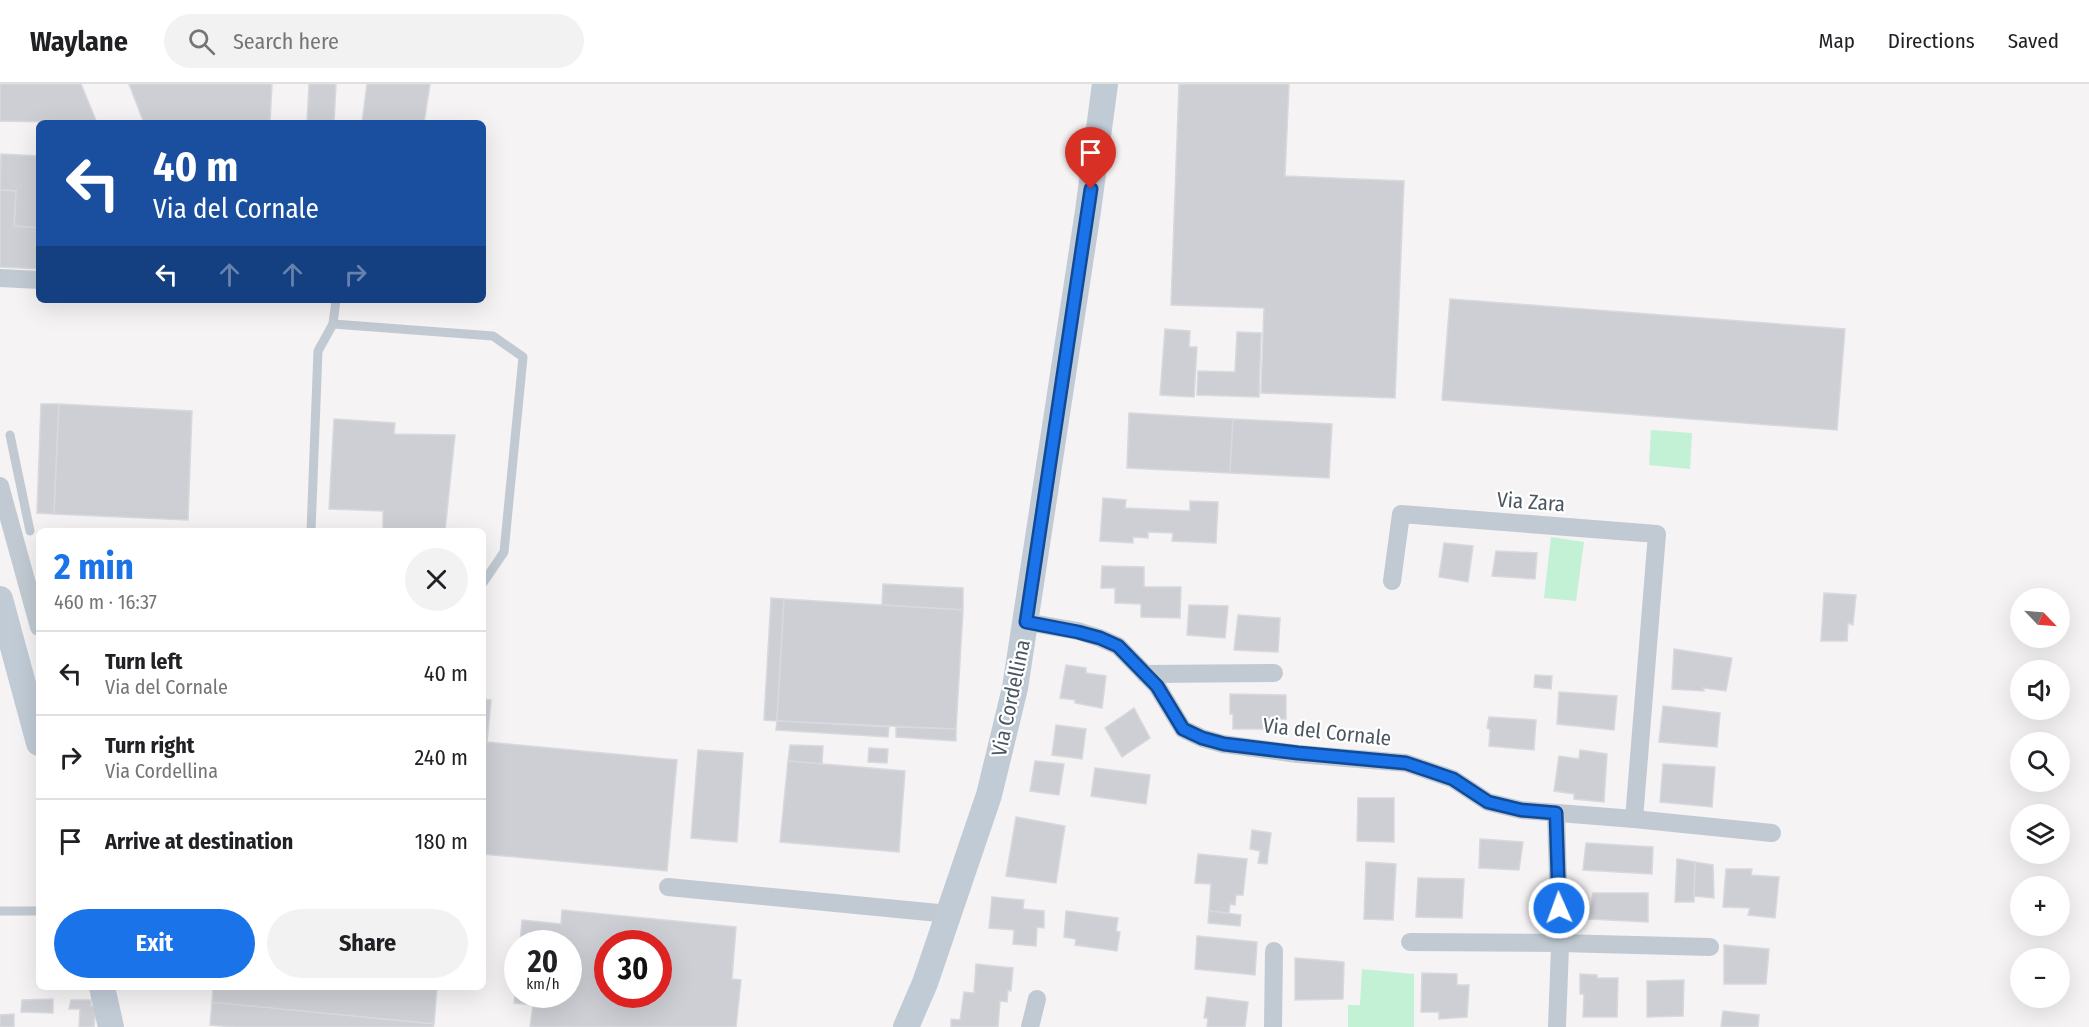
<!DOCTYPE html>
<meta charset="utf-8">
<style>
:root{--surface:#fff;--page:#f2f2f2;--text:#202124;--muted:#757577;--line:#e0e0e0;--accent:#1a73e8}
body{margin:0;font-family:"Fira Sans Condensed",sans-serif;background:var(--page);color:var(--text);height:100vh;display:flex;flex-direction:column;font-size:22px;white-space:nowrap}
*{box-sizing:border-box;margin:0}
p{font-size:20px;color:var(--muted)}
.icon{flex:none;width:33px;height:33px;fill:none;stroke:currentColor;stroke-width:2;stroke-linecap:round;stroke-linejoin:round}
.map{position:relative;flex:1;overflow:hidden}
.side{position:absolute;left:36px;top:444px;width:450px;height:462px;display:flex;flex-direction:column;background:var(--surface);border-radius:9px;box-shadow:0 6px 24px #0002}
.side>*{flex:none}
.guide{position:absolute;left:36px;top:36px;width:450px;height:183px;border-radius:9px;box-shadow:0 6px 24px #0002;background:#1a4fa0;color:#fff;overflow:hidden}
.needle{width:39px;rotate:115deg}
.tools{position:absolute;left:2010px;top:504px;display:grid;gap:12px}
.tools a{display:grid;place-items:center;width:60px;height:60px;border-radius:50%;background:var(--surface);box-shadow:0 6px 24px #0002;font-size:30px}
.speed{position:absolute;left:504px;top:846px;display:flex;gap:12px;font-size:30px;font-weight:700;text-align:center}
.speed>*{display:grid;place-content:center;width:78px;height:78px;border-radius:50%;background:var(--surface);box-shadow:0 6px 24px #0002;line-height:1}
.speed small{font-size:15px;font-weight:400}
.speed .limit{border:9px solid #d22;background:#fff;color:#111}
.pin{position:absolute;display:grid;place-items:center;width:51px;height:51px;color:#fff;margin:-62px -26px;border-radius:50% 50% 50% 0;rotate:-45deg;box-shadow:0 0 6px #0007}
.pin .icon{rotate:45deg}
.me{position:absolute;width:66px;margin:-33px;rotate:358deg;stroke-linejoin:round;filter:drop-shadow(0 0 4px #0008)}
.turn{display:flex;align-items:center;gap:21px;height:126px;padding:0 18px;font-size:27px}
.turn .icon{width:78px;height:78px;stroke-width:2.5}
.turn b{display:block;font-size:42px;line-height:51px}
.lanes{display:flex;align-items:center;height:57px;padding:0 18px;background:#0003;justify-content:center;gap:30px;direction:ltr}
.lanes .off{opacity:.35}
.round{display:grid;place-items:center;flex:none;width:63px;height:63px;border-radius:32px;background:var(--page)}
.overview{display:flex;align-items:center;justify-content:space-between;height:102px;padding:0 18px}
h1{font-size:36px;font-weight:700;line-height:45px;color:var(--accent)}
.primary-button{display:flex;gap:12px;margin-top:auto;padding:12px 18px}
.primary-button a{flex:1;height:69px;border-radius:36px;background:var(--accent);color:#fff;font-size:24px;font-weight:700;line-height:69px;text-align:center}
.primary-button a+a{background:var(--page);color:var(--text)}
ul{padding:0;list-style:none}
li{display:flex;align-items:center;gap:18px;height:84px;padding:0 18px;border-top:2px solid var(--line)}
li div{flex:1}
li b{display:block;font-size:22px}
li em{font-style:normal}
header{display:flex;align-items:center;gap:36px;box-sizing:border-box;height:84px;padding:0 30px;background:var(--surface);border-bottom:2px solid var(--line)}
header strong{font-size:28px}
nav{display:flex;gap:33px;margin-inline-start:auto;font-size:21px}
.search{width:420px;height:54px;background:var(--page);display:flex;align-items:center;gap:15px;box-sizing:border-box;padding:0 21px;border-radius:33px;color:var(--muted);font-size:22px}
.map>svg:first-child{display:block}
</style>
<header>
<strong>Waylane</strong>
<div class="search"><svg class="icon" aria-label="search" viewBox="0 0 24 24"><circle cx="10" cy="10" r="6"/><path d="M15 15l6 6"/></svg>Search here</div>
<nav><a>Map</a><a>Directions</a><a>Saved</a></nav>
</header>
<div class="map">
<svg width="2089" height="943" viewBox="0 0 2089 943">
<rect width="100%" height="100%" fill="#f5f3f3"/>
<g fill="#c3f1d5">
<polygon points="1651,346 1692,349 1690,385 1649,381"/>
<polygon points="1551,453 1584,458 1576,517 1544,514"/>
<polygon points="1362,885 1414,890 1414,943 1348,943 1348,921 1360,921"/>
</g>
<g fill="#cdcfd5" stroke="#d7d9de" stroke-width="1.5" fill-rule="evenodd">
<polygon points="0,0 81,0 97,39 0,37"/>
<polygon points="129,0 272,0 270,39 144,39"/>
<polygon points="309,0 336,0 334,39 307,39"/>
<polygon points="367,0 430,0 424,39 362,39"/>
<polygon points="1179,0 1289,0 1285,92 1404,97 1395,314 1261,309 1264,224 1171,221"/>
<polygon points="1,70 39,72 39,144 14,142 16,107 0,106"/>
<polygon points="0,106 16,107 14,142 39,144 39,185 0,183"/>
<polygon points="1450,215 1845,245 1837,346 1442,316"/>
<polygon points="1165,245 1190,247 1189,263 1197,263 1194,313 1160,311"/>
<polygon points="1237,248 1261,249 1259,313 1197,311 1198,287 1235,288"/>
<polygon points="41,320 59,320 54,430 37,429"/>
<polygon points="59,320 192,327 188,436 54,430"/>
<polygon points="1129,329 1233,335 1230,389 1127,384"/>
<polygon points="334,335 395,339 394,350 455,351 445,447 383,447 383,427 329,425"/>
<polygon points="1233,335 1332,340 1329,394 1230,389"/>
<polygon points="1103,414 1126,416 1125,424 1190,427 1190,417 1218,418 1216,459 1172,457 1173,449 1148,448 1148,454 1133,453 1133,459 1100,457"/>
<polygon points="1444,459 1473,462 1468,498 1439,493"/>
<polygon points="1496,467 1537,469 1535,495 1492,492"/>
<polygon points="1102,482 1144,483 1144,503 1181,503 1180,534 1141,533 1141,520 1115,519 1115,504 1101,504"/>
<polygon points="883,500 963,504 963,526 882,521"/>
<polygon points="1824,509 1856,511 1853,541 1848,539 1847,557 1821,557"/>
<polygon points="771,514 784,515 777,637 764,636"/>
<polygon points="784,515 963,526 956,645 777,637"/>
<polygon points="1189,521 1228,522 1225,554 1187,551"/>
<polygon points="1238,531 1280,534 1278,568 1234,566"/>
<polygon points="1674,565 1732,574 1726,607 1703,604 1704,607 1672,605"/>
<polygon points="1066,581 1086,584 1086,589 1106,592 1102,624 1075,619 1075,616 1060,614"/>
<polygon points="1535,591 1552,592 1551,605 1534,603"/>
<polygon points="1559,608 1617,612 1614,646 1557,640"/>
<polygon points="1230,610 1286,611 1286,635 1263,635 1263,645 1233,645 1233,630 1230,630"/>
<polygon points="483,615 491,616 487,658 677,676 667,787 483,770"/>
<polygon points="1663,622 1720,629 1717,663 1659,658"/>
<polygon points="1134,624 1150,654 1122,673 1105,644"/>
<polygon points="1489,633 1536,636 1534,666 1489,662 1490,646 1487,644"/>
<polygon points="777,637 889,643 888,653 776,646"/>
<polygon points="1056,641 1086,645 1082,675 1052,671"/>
<polygon points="896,643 956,645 956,657 896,653"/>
<polygon points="790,661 823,662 822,680 788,677"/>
<polygon points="869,664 888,665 887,679 868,678"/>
<polygon points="698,666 743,669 737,758 691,754"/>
<polygon points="1580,666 1607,670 1604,718 1574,715 1574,710 1554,707 1559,672 1579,675"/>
<polygon points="788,677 905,687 899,768 780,758"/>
<polygon points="1035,677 1064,680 1059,711 1030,707"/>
<polygon points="1663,680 1715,683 1712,723 1660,718"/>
<polygon points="1095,684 1150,691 1146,720 1091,712"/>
<polygon points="1358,714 1394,714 1394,758 1357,757"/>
<polygon points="1016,733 1065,742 1056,799 1006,792"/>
<polygon points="1252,746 1271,749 1267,780 1258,779 1260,767 1250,765"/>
<polygon points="1480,755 1523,758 1519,786 1479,784"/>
<polygon points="1586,759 1653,763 1652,790 1583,786"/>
<polygon points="1198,770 1247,775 1243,811 1236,811 1235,821 1230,820 1229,829 1209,827 1211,800 1195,799"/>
<polygon points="1677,775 1695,778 1694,818 1675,818"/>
<polygon points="1366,778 1396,780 1393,836 1364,835"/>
<polygon points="1695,778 1713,781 1714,814 1694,812"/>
<polygon points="1726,785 1752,785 1751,791 1779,793 1775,834 1748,831 1750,824 1723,823"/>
<polygon points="1418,794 1464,795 1462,834 1416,833"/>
<polygon points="1593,809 1648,809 1648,838 1589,835"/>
<polygon points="992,813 1024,816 1023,825 1044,827 1044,844 1037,843 1036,862 1013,860 1014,846 989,844"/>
<path d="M 562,826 L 736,843 L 732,895 L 741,896 L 736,943 L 530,943 L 533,921 L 514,919 L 518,885 L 518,910 L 568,910 L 568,860 L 520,860 L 522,836 L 561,840 ZM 608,860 L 658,860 L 658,910 L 608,910 Z"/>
<polygon points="1066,827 1118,834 1116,847 1120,848 1117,867 1075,861 1076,855 1064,853"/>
<polygon points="1209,827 1241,831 1240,842 1208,839"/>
<polygon points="1197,852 1257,858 1255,891 1195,885"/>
<polygon points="1724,861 1769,865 1766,900 1724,900"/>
<polygon points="1295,874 1344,878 1343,915 1295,916"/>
<polygon points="976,880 1013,884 1011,907 1008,906 1007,918 1000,917 998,943 951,943 951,935 960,936 964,908 974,909"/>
<polygon points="1422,889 1457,890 1457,901 1469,901 1467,933 1439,935 1439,928 1421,928"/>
<polygon points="1580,890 1597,891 1597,894 1618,894 1617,933 1583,933 1584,910 1580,910"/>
<polygon points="1684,896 1683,932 1647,933 1647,897"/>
<polygon points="213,903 437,903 434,940 212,919"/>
<polygon points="1207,913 1248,918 1245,943 1207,943 1208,934 1204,934"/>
<polygon points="53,915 53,929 21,928 22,916"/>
<polygon points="71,916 91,916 91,922 96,922 94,943 79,943 80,925 69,925"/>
<polygon points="212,919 220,919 434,940 433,943 234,943 210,941"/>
<polygon points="1723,927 1759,931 1758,943 1721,943"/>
<polygon points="14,930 14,943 0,943 0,931"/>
</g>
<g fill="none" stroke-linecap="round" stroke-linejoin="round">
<g stroke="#c1cad2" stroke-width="9">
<polyline points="333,240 336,216"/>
<polyline points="10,351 30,447"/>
<polyline points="311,447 318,267 333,240 493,252 523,273 504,468 483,499"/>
<polyline points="0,827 39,827"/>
</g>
<g stroke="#c1cad2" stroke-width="18">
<polyline points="0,194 39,196"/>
<polyline points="0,402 39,543"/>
<polyline points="1392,497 1401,430 1657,450 1634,735"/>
<polyline points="1026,538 1078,547 1100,554 1118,562 1157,602 1183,645 1202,654 1223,660 1298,670 1406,679 1453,695 1488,718 1521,726 1634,735 1772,749"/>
<polyline points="1145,590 1274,589"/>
<polyline points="1556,729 1560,863 1557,943"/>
<polyline points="668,803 949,830"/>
<polyline points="1410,858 1560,859 1710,863"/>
<polyline points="1030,943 1037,915"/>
<polyline points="1273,943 1274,867"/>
</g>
<g stroke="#c1cbd6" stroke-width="26">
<polyline points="0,515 39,659"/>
<polyline points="102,903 111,943"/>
<polyline points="906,943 925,899 989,711 1015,604 1088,127 1105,0"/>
</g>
</g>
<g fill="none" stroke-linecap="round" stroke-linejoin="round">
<defs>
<polyline id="route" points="1091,105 1026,538 1078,548 1100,554 1118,562 1157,602 1183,645 1202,654 1224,660 1298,669 1406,679 1453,695 1488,718 1521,726 1556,729 1559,824"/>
</defs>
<use href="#route" stroke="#114b97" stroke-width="15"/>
<use href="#route" stroke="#1a73e8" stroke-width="10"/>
</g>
<g text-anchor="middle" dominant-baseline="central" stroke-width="4.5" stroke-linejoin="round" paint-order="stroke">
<g font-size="21" fill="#4a5661" stroke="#fff">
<text transform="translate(1531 418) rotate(4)">Via Zara</text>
<text transform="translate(1011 614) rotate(-78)">Via Cordellina</text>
<text transform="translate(1327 648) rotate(6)">Via del Cornale</text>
</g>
</g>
</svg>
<div class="tools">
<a><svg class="needle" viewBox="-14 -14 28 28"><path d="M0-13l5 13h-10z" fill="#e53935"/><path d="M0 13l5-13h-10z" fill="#757577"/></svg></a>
<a><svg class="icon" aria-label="sound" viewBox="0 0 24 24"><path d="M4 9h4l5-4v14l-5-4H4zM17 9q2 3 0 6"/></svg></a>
<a><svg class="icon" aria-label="search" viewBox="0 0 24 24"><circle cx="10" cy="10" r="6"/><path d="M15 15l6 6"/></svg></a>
<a><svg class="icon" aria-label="layers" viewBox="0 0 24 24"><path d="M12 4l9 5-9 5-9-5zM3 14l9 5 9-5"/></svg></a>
<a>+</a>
<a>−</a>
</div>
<div class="speed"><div>20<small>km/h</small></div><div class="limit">30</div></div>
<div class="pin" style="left:1091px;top:105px;background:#d93025"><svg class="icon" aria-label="arrive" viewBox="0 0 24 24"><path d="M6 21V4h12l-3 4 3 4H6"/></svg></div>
<svg class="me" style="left:1559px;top:824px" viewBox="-20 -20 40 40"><circle r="17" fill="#1a73e8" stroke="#fff" stroke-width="3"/><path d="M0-11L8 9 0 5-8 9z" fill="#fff"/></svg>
<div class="guide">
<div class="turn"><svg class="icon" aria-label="left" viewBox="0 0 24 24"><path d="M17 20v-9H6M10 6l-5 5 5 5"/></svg><div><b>40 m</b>Via del Cornale</div></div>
<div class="lanes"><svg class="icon" aria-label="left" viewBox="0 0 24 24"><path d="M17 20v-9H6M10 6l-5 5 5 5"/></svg><svg class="icon off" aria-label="ahead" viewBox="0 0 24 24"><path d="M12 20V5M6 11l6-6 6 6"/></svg><svg class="icon off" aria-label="ahead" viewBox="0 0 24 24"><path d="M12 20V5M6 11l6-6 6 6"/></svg><svg class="icon off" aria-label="right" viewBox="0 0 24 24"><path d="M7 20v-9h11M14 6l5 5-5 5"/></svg></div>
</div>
<section class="side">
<div class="overview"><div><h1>2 min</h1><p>460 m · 16:37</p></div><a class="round"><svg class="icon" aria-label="close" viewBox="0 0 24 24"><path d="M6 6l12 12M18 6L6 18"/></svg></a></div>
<ul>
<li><svg class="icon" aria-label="left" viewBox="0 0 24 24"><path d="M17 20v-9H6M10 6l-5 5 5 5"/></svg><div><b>Turn left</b><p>Via del Cornale</p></div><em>40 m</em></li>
<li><svg class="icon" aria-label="right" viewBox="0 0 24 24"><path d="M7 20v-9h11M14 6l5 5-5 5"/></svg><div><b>Turn right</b><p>Via Cordellina</p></div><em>240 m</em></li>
<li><svg class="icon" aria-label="arrive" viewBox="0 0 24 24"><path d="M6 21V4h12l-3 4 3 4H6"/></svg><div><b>Arrive at destination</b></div><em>180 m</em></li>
</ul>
<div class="primary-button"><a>Exit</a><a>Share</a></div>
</section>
</div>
